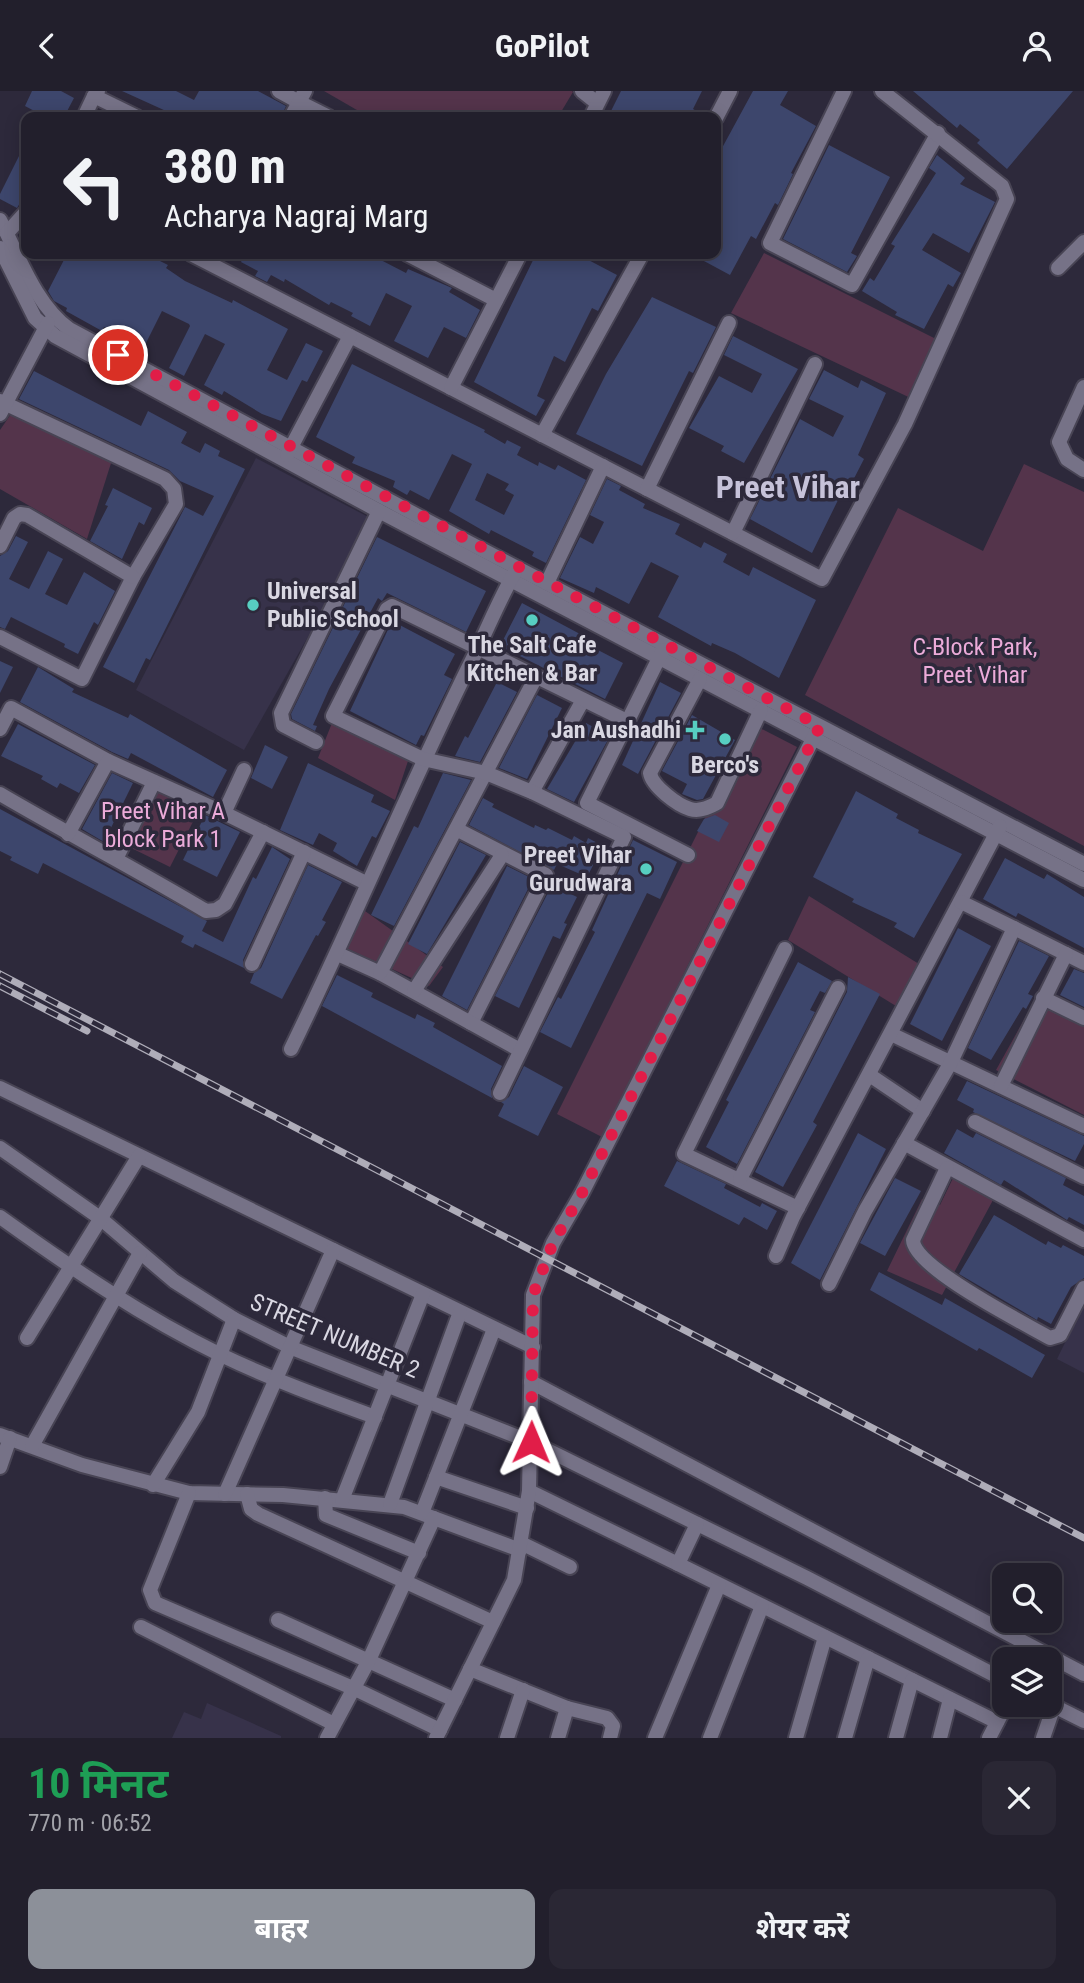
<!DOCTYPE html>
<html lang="hi">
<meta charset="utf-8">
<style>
:root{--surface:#221f2c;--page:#2a2734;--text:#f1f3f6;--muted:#a2a2a9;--line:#3f3d48;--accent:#8c9099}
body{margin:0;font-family:"Roboto Condensed","Noto Sans Devanagari",sans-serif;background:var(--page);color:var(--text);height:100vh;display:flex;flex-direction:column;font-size:26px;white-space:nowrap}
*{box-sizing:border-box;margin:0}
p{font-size:23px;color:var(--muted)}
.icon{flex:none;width:38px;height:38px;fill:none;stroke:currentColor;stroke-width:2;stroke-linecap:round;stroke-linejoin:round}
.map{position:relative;height:1647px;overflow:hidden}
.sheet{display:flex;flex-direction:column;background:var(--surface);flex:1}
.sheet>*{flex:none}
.guide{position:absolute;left:21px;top:21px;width:700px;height:147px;border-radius:14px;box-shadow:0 4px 18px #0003,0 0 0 2px var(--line);background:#221f2c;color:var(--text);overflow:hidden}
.fabs{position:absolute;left:992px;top:1472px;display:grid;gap:14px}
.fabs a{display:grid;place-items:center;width:70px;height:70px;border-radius:14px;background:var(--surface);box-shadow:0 4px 18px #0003,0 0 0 2px var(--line);font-size:35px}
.pin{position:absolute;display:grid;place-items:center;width:60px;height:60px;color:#fff;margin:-30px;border:4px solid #fff;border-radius:50%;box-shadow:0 2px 7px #0007}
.me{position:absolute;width:77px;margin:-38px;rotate:1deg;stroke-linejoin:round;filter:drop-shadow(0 0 5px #0008)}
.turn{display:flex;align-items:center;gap:24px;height:147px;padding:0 28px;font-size:32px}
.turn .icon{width:91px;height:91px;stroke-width:2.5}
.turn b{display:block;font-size:49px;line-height:60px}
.round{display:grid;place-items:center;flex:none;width:74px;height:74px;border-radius:14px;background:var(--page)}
.summary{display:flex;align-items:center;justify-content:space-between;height:119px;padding:0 28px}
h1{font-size:42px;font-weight:700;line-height:52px;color:#1e9e55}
.cta{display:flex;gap:14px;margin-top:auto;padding:14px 28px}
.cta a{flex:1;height:80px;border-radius:14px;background:var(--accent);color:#fff;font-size:28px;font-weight:700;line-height:80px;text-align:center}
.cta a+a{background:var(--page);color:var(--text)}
header{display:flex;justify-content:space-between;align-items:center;height:91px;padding:0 28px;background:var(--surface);font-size:32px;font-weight:700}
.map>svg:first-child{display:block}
</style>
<header><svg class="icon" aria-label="back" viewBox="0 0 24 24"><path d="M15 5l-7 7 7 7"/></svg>GoPilot<svg class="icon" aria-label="person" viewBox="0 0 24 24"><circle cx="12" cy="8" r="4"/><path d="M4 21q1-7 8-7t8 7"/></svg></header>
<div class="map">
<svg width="1084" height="1647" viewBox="0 0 1084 1647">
<rect width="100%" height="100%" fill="#2d293b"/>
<g fill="#37324a">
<polygon points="256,367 374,429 244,659 136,599"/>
<polygon points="1084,1213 1084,1282 1057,1268"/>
<polygon points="207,1612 281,1645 281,1647 172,1647 184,1621 201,1628"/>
</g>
<g fill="#54344b">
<polygon points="324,0 572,0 573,1 558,26 369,26"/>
<polygon points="764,162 946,253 919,311 731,222"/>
<polygon points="13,320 112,369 87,448 0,398 0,339"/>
<polygon points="1024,373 1084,401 1084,755 805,604 898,417 983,460"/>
<polygon points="332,632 409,667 395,709 318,667"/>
<polygon points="752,633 797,656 602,1046 557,1023"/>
<polygon points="156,692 202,713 170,776 125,754"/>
<polygon points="809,805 919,873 896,915 788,849"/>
<polygon points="365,820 443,876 429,895 346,857"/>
<polygon points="1036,907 1084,933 1084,1024 996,979"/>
<polygon points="954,1085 993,1109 942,1204 887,1180 922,1108 940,1114"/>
</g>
<g fill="#3d466c" fill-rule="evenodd">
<polygon points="32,0 61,0 74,7 64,26 38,26 40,23 25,15"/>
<polygon points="122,0 176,0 194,9 199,0 258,0 286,15 281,26 171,26 165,23 166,20"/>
<polygon points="621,0 702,0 693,18 707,26 608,26"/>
<polygon points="753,0 788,0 780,14 816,35 791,82 793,83 778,114 775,112 756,148 751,145 730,184 691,163 716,163 716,68"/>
<polygon points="913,0 1073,0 1007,78 977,52 980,49 960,33 957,37"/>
<polygon points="26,51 26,102 17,117 0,108 0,103"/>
<polygon points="829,54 890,86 851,162 857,165 847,181 783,148"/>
<polygon points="937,64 965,87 960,93 995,111 969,162 933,142 922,159 961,182 953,196 948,193 924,238 895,224 897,221 862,200 870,187 874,190 895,155 891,153 936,82 929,77"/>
<polygon points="67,163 146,163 168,174 166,177 185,190 232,212 233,209 288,238 267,279 287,289 306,252 323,260 307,291 302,289 281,330 262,323 224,300 222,304 204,294 225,253 205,243 184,285 169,277 190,235 189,233 162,220 144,256 104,236 102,240 66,220 67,217 54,210 48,200"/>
<polygon points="245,163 377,163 375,166 406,182 408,178 452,197 449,201 480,219 466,247 444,236 428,267 394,250 412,215 386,202 370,235 351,225 353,222 331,211 329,214 285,188 284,191 271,184 267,191 255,185 258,180 241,171"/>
<polygon points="536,163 577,163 617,184 598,220 592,217 565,271 554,265 537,305 545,309 536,325 474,291"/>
<polygon points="652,206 716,236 693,282 689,280 642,375 576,343 606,283"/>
<polygon points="733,245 798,278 744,372 721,360 724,355 689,337 719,285 752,302 762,283 724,264"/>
<path d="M 352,273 L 485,339 L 484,341 L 505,353 L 507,349 L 521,356 L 517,364 L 538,375 L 539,371 L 555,379 L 558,374 L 586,389 L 546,472 L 532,465 L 534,461 L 491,439 L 489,443 L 449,420 L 472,373 L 452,363 L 429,409 L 410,399 L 407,404 L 393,396 L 395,390 L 352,372 L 355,366 L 316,346 ZM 487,382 L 509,393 L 505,399 L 514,404 L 504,424 L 475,409 Z"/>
<polygon points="824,279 858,297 861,289 886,302 858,364 864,368 844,407 840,405 812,462 750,428 800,328 833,346 844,325 809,308"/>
<polygon points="34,280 141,335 148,320 187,341 181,352 200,362 205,352 220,360 218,365 245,378 150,569 146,567 134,592 103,576 185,416 203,425 214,405 180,390 169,379 19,308"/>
<polygon points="607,388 621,395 619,399 645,413 643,417 680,433 675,443 701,457 704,451 727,463 723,471 749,485 753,476 816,509 779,587 735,562 712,552 711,555 658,526 679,485 651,471 629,513 596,496 594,502 560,487 580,446 593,453 604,431 590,424"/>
<polygon points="113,397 152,417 144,434 139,431 122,468 90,450 108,415 105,414"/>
<polygon points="16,445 28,451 9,488 29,498 48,460 63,468 45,503 67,514 84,481 115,500 98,534 94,531 78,563 64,556 65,553 11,526 5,538 0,536 0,465 8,460"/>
<polygon points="377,446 486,500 466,541 387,502 382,510 378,507 329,598 313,634 317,635 315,640 292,628 291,623"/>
<polygon points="522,512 580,543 578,546 597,555 596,558 623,572 605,608 500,555"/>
<polygon points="392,530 455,563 444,584 452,588 424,645 421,644 416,654 350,620"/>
<polygon points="0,570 13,576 0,602"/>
<polygon points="38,576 74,598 72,601 128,627 130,623 227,679 213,706 131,662 128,668 112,661 20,611"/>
<polygon points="497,591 517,601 480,671 455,665 465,645 468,647"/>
<polygon points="660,591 681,602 638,683 622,674"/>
<polygon points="537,604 562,617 527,688 499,677"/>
<polygon points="692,624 735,649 703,708 697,709 682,703 687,693 662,680"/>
<polygon points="586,632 610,645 574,711 547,698"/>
<polygon points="18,633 95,674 79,702 60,692 57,697 41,688 43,685 1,665"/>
<polygon points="265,654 288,666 272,698 251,687"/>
<polygon points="308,672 374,704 371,711 390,720 376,747 372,745 357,775 333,760 337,752 319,742 313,754 280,739"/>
<polygon points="112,682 133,692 104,751 82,738"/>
<polygon points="443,682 471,689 394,835 371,824 414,735 418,737"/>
<polygon points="856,700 898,723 896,727 919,739 918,742 962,763 914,847 894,836 897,832 852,811 854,808 813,786"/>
<polygon points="483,707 494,713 492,716 534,737 535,734 546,739 548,737 572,749 574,745 586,752 588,747 603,755 587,786 557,773 554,779 469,734"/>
<polygon points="0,718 207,830 202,840 223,851 253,786 256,788 272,756 290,768 243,869 244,877 195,853 193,857 181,851 184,845 43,772 38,783 10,769 12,766 0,760"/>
<polygon points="205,724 240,741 217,786 183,769"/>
<polygon points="715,724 729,732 719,751 697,740 704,728"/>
<polygon points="633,749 677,771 660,808 647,802 571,957 540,941 558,906 561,908 595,841 592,839"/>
<polygon points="460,751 486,764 427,863 408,853"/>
<polygon points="1005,767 1044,788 1047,783 1084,806 1084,857 1018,822 1016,826 983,808"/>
<polygon points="308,774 342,791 322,829 326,831 318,845 316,844 282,908 250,892 254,882 261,877"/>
<polygon points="507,775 533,788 467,919 442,905"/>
<polygon points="552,794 577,806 564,832 567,833 560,848 553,845 519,917 495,905"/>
<polygon points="958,837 991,855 942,950 910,933"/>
<polygon points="1019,850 1049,865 1028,903 1033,905 1026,918 1023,916 991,969 968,957"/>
<polygon points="798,871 832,890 825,902 820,900 810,919 815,921 737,1073 706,1056 729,1011 726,1009"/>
<polygon points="1074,878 1084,882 1084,916 1060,904"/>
<polygon points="337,884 373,902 371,906 415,928 417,923 435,932 433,936 502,975 491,998 492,1007 322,915"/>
<polygon points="848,886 880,903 813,1031 817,1034 783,1096 755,1081 847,901"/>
<polygon points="524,975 563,996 538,1045 498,1025 504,1013 501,1011 509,1006"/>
<polygon points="967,990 1084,1045 1084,1053 1075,1070 973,1021 974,1018 957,1009"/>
<polygon points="957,1038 973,1047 976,1042 1066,1087 1063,1094 1084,1105 1084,1134 1069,1126 1067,1129 1004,1089 1001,1094 944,1062"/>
<polygon points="858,1042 886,1058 820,1189 791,1172"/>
<polygon points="677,1070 726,1093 724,1097 760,1116 762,1112 777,1120 767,1139 744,1126 739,1134 664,1095"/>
<polygon points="895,1087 921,1100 885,1165 860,1152"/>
<polygon points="994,1124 1046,1154 1048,1150 1061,1157 1063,1154 1084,1165 1084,1187 1071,1196 1051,1233 1038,1226 1037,1229 959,1183"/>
<polygon points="879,1181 942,1214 945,1207 1045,1264 1032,1287 979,1257 977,1260 870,1199"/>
</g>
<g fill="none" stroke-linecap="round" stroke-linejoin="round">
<defs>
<g id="minor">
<polyline points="98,0 94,5 137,26"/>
<polyline points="279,0 299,11 305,0"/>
<polyline points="582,0 597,12"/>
<polyline points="844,0 770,152 852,194 938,42"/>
<polyline points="84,26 94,5"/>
<polyline points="291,26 299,11 329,26"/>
<polyline points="591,26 604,0"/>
<polyline points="716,27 730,0"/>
<path d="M 0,129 C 19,165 35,213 69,238 L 433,433 L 1084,773"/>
<polyline points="7,142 26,121"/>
<polyline points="0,157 35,227 55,245 379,420 1084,789"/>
<polyline points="191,163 822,488 905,333 1007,108 1002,95 882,0"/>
<polyline points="407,163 496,209"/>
<polyline points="1058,177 1084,151"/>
<polyline points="1084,296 1059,351 1067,368 1084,379"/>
<polyline points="451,297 520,163"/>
<polyline points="0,310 165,388 174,398 176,413 133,486 82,588 0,546"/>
<polyline points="0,323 48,232"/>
<polyline points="542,344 642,163"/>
<polyline points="287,364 350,245"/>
<polyline points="647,398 729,232"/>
<polyline points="733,442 815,273"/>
<polyline points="0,455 14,427 20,423 27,424 133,486"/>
<polyline points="547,492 603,375"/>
<polyline points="663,559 587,712 688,764"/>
<path d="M 700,588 L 650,682 C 652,695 677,714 690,718 C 700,721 709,716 717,712 L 761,619"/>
<polyline points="0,638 11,617 108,670"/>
<polyline points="316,651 283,634 281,622 379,420"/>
<polyline points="532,701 583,609"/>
<path d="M 0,703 C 68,743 138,779 206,820 L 216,819 L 225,813 L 263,741"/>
<polyline points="224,722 244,679"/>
<polyline points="458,739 546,784 471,932"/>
<polyline points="68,743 108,670 224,722 366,792"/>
<polyline points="117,766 154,691"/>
<polyline points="1014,837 1084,872"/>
<polyline points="785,858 684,1063 798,1117"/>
<polyline points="338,863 380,882 520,959"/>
<polyline points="252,873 304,761"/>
<polyline points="380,882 536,586"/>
<polyline points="414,900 502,764"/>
<polyline points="1043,907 1084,927"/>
<polyline points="891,943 1084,1035"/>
<path d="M 291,958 C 354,829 409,696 473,567 C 487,539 499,509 515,481"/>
<polyline points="871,985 923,1020"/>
<polyline points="1001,995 1066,863"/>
<polyline points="0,997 533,1256"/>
<polyline points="500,1002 624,746 532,701 486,682 423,668 333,625 387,518 392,515 627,630"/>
<polyline points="975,1031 1084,1086"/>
<polyline points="904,1052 1084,1149"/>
<polyline points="0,1057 100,1127 174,1190 234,1228 292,1257 531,1351 807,1487 1004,1589"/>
<path d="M 947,1077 L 913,1149 C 914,1177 1024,1232 1050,1247 L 1060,1244 L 1084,1197"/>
<polyline points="740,1088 838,897"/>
<path d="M 0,1126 C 71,1177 143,1226 221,1264 C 271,1288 323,1307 375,1326"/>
<polyline points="776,1165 793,1126 1000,735"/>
<polyline points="829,1193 865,1120 951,971 1014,837 961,811"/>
<polyline points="27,1247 139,1065"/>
<polyline points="531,1291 1084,1583"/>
<polyline points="0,1344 82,1374 189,1402 283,1404 404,1416 520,1459"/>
<polyline points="32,1355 140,1162"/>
<polyline points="0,1376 10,1347"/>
<polyline points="436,1386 527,1417"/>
<polyline points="153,1394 198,1321 234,1228"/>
<polyline points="529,1400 678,1473"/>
<polyline points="189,1402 150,1499 155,1512 355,1598 440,1639"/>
<polyline points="225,1403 333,1159"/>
<polyline points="247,1403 251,1418 258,1423 493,1531"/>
<polyline points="325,1407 326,1424 419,1462"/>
<polyline points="342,1409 423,1203"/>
<polyline points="390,1413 460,1221"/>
<polyline points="422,1422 494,1238"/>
<polyline points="697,1433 678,1473 997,1631"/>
<polyline points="521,1452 570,1476"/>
<polyline points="278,1529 455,1609"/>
<polyline points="141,1536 334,1633"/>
<polyline points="470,1578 567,1617 607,1627 613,1635 610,1647"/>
<polyline points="1050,1613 1084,1630"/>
<polyline points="327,1647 369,1569 434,1427"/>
<polyline points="436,1647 514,1489 529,1400 533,1204 553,1152 582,1102 817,640"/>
<polyline points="507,1647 523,1599"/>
<polyline points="558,1647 567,1617"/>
<polyline points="655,1647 719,1494"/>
<polyline points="710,1647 762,1515"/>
<polyline points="796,1647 825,1546"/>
<polyline points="845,1647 868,1567"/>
<polyline points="896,1647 912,1589"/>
<polyline points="940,1647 950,1608"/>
<polyline points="989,1647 1006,1614"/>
<polyline points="1043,1647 1054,1615"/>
</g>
</defs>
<use href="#minor" stroke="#484454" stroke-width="18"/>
<use href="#minor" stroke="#767287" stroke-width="14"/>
<defs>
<g id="rail">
<polyline points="0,883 1084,1447"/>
<polyline points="0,895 87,940"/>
</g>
</defs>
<use href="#rail" stroke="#afadb9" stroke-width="7"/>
<use href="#rail" stroke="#2d293b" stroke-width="4.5" stroke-dasharray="13" stroke-linecap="butt"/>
</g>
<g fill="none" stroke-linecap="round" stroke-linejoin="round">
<polyline stroke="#e11d48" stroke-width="12" stroke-dasharray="0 21.6" points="118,264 820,635 582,1102 553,1152 533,1204 531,1351"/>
</g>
<g fill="#57cec1" stroke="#2d293b" stroke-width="2.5">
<circle cx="253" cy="514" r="7"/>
<circle cx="532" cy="529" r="7"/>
<path d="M691.5 628.5h7v7h7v7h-7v7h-7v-7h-7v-7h7z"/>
<circle cx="725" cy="648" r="7"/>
<circle cx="646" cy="778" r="7"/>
</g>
<g text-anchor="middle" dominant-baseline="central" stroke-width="7" stroke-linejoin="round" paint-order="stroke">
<g font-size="24" font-weight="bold" fill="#d9d7e2" stroke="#2d293b">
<text x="267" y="500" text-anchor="start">Universal<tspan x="267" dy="28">Public School</tspan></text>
<text x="532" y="554">The Salt Cafe<tspan x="532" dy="28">Kitchen &amp; Bar</tspan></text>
<text x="681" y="639" text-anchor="end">Jan Aushadhi</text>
<text x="725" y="674">Berco's</text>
<text x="632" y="764" text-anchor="end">Preet Vihar<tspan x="632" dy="28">Gurudwara</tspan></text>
</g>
<g font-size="24" fill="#ebabd9" stroke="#2d293b">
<text x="975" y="556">C-Block Park,<tspan x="975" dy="28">Preet Vihar</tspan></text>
<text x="163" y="720">Preet Vihar A<tspan x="163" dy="28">block Park 1</tspan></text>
</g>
<g font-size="24" fill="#d9d7e2" stroke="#2d293b">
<text transform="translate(335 1245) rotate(23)">STREET NUMBER 2</text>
</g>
<g font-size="32" font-weight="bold" fill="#c6c2d9" stroke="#2d293b">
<text x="788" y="396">Preet Vihar</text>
</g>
</g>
</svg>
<div class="fabs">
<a><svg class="icon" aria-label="search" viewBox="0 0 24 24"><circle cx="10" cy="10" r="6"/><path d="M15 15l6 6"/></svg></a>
<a><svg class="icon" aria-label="layers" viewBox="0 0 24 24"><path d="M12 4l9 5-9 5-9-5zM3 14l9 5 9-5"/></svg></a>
</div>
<div class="pin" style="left:118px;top:264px;background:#d93025"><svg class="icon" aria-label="arrive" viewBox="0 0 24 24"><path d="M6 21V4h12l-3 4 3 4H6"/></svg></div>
<svg class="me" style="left:531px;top:1351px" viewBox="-20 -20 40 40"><path d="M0-17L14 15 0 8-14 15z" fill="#e11d48" stroke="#fff" stroke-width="4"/></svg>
<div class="guide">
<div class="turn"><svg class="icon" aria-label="left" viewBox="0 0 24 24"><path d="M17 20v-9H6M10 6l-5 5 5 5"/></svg><div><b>380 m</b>Acharya Nagraj Marg</div></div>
</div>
</div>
<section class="sheet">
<div class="summary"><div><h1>10 मिनट</h1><p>770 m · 06:52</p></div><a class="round"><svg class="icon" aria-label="close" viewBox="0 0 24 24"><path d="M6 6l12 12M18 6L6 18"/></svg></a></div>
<div class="cta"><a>बाहर</a><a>शेयर करें</a></div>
</section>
